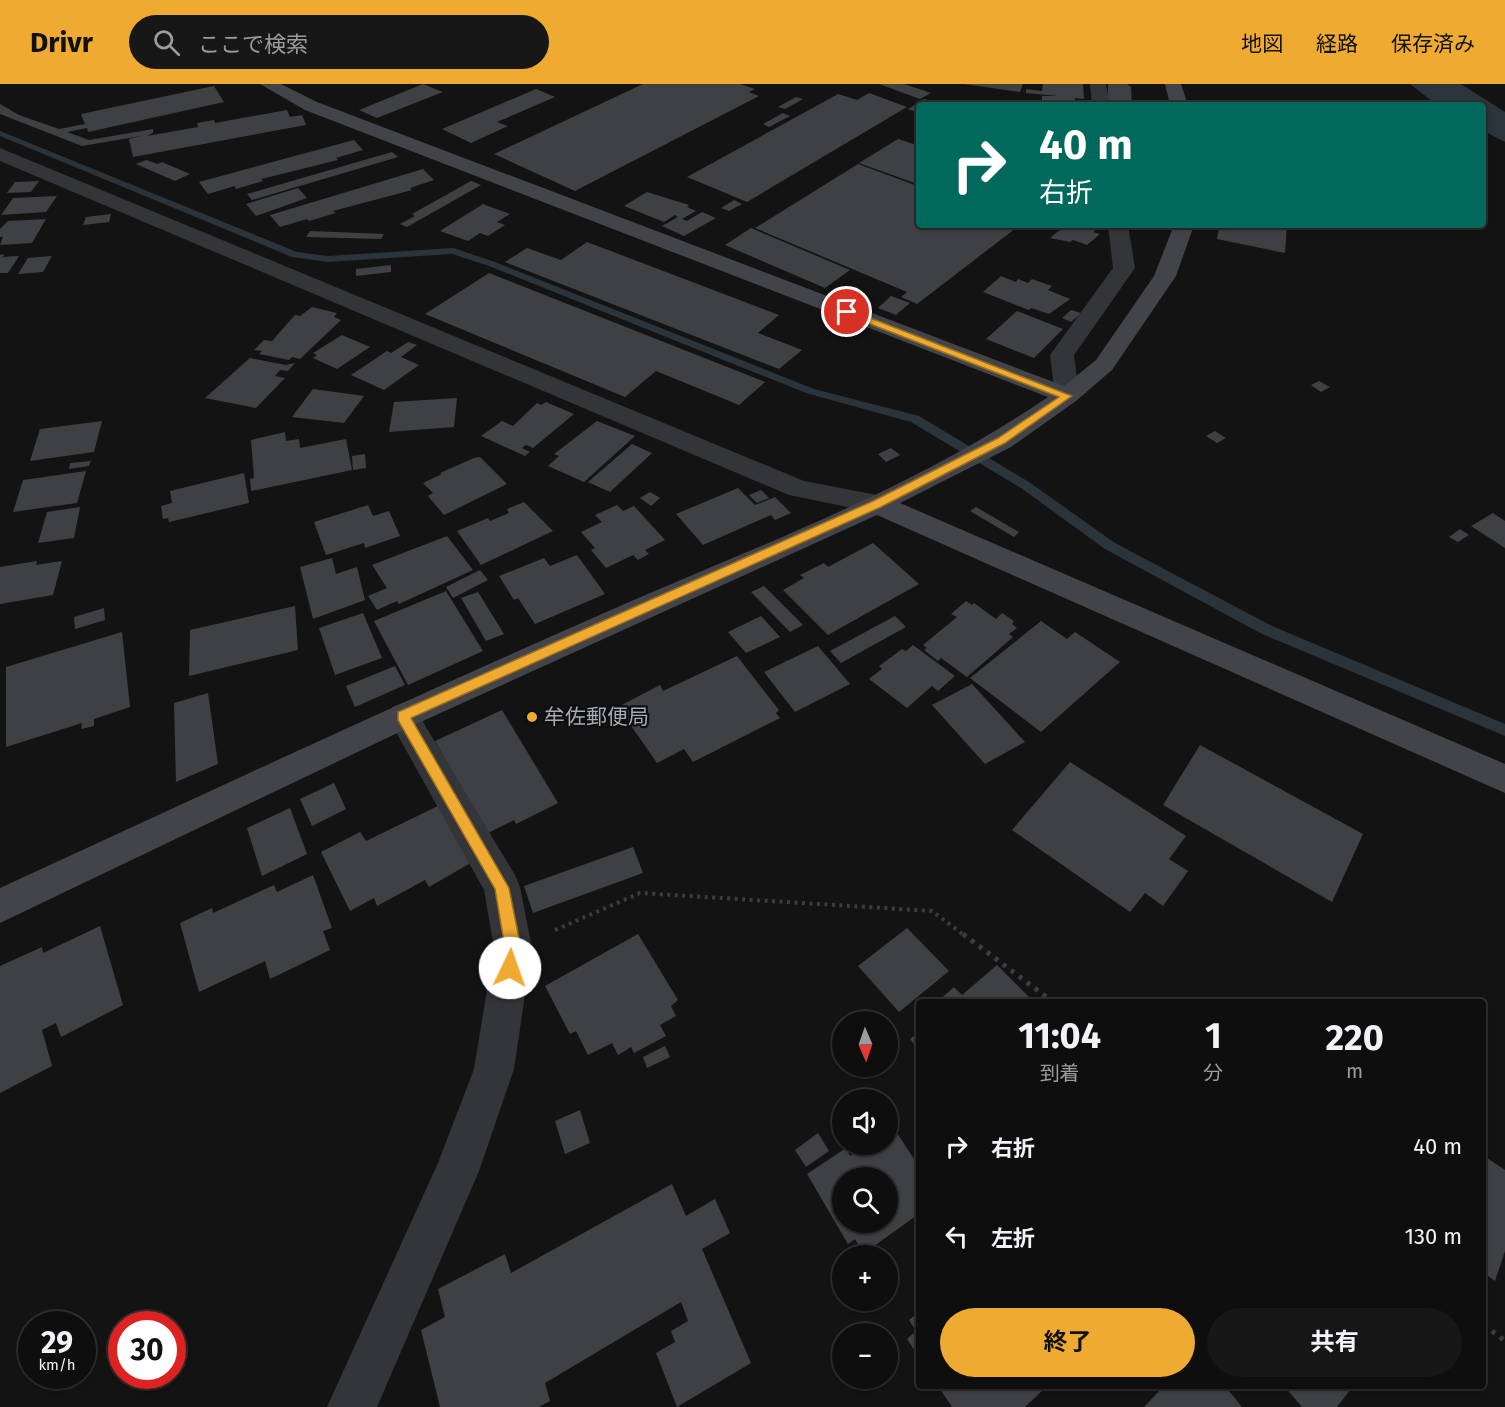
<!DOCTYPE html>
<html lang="ja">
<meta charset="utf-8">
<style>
:root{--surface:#0e0e0f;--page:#171718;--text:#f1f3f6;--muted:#9b9c9e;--line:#2e2e2f;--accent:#eeaa31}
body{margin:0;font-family:"Fira Sans","Noto Sans JP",sans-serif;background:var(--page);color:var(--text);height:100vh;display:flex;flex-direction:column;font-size:22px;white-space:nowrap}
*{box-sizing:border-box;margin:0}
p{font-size:20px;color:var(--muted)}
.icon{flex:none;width:33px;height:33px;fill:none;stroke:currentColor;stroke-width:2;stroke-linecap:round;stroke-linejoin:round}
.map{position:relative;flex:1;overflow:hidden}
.panel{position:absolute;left:916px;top:915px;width:570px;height:390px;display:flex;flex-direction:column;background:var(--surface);border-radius:6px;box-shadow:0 2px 4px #0004,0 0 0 2px var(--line)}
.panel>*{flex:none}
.banner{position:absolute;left:916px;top:18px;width:570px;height:126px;border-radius:6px;box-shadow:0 2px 4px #0004,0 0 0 2px var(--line);background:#00695c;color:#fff;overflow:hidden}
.needle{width:39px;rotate:178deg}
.buttons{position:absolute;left:832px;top:927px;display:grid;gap:12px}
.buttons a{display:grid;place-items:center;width:66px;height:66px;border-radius:50%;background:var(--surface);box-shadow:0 2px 4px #0004,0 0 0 2px var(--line);font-size:30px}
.speed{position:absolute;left:18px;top:1227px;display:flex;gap:12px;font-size:30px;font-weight:700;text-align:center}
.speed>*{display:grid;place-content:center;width:78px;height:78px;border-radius:50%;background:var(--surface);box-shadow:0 2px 4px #0004,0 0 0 2px var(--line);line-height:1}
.speed small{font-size:15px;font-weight:400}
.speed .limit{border:9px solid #d22;background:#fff;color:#111}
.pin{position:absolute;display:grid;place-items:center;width:51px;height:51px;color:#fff;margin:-26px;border:3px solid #fff;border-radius:50%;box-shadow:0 2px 6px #0007}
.me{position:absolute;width:66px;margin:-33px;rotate:3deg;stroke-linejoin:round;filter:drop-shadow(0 0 4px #0008)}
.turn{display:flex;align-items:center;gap:21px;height:126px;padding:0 24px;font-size:27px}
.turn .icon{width:78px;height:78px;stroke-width:2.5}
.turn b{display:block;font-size:42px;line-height:51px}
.eta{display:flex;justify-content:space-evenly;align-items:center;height:102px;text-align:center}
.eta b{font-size:36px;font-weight:700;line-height:42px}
.primary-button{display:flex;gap:12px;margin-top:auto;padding:12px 24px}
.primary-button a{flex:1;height:69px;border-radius:36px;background:var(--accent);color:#111;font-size:24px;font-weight:700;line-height:69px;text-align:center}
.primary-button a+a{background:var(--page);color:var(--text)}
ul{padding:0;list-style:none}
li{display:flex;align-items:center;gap:18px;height:90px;padding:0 24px}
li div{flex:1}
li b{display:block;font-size:22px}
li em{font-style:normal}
header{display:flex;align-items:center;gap:36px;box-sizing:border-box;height:84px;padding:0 30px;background:var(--accent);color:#111}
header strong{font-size:28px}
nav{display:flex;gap:33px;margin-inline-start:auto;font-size:21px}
.search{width:420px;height:54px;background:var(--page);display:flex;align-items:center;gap:15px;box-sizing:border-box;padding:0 21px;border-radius:33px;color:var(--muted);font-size:22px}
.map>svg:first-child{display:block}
</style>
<header>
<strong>Drivr</strong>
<div class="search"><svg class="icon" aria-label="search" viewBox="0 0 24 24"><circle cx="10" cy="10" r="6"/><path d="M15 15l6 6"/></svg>ここで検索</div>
<nav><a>地図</a><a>経路</a><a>保存済み</a></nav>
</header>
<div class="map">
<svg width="1505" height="1323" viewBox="0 0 1505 1323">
<rect width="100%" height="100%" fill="#131314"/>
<polygon fill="#2b343a" points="1410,0 1461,0 1505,28 1505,58 1484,47 1484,21 1437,21"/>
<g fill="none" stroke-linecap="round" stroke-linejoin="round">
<polygon fill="#2b343a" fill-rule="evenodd" points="0,47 297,168 328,172 453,164 495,178 814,305 919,332 1029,398 1115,459 1272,542 1505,640 1505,652 1262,550 1105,465 1021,404 911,338 806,309 489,182 452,170 328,178 292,173 0,52"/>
</g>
<g fill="#3f4044" fill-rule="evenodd">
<polygon points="423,0 443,8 377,34 359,26"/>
<polygon points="643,0 740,0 755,5 749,8 759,12 575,107 494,70"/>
<polygon points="879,0 904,0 931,9 920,15"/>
<polygon points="964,0 1023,0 1020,8"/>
<polygon points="1043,0 1083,0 1084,15 1075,14 1075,21 1042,21 1042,12 1058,12 1026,9 1026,5 1042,7"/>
<polygon points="1108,0 1127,0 1131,3 1132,21 1108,18"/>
<polygon points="214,2 224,18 88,48 87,44 67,48 89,56 153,45 153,49 147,52 198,43 197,39 214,36 215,39 287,26 290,33 302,31 306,41 133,73 129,55 141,52 82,62 0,30 0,20 19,31 59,45 85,40 81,30"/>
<polygon points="536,5 555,13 497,38 508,42 471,59 442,45"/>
<polygon points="869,9 907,23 747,118 687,93 838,10 857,16"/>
<polygon points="796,13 803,15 785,25 778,23"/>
<polygon points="924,15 930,17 920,21 914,27 908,25"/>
<polygon points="783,29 790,32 769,43 763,40"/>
<polygon points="898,55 920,62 920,101 859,79"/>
<polygon points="354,56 363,66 336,74 338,76 261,95 263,97 236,105 235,102 208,110 199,98"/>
<polygon points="392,68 398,73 252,116 247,110"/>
<polygon points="146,76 158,80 162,78 190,90 175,97 136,80"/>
<polygon points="858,80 920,103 920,141 1020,141 917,220 901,213 907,208 755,144"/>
<polygon points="423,85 434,96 410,104 412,106 333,127 336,129 309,137 307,135 280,143 270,131"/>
<polygon points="39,97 31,108 7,109 15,98"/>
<polygon points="471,97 481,101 407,143 400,140 415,132 412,130"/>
<polygon points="298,104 307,114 256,132 246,120"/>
<polygon points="647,108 689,121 687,123 696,127 682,135 687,137 702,128 716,134 684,152 662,142 678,133 675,131 664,138 624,122"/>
<polygon points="57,112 46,128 1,131 13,114"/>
<polygon points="734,116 742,120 729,127 721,124"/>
<polygon points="483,120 510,130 497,138 505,141 488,152 480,149 468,157 440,147"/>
<polygon points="111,130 109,138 83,141 86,133"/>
<polygon points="46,135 32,159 0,161 3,153 0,153 0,145 8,137"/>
<polygon points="1066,141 1101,141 1093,148 1100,150 1087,161 1073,156 1070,158 1050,154"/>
<polygon points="1228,141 1287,141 1285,169 1217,155 1219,144 1227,145"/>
<polygon points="751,144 850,186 825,204 725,161"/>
<polygon points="310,147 384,150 381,155 306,153"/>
<polygon points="587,158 779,231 758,249 802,266 779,285 505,178 527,164 561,176"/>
<polygon points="4,170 3,173 19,172 8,189 0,189 0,171"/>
<polygon points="52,172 43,188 18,190 28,174"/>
<polygon points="391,181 391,188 356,192 356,185"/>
<polygon points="489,189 765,298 739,321 656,287 625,313 425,230"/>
<polygon points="1001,192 1016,198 1018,195 1028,199 1032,195 1052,202 1048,206 1070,215 1049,230 1031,224 1029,226 983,208"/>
<polygon points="891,212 910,219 896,231 878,224"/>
<polygon points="312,223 337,229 334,233 341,236 300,275 292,273 289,276 259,270 262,267 254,266 264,256 272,257 295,231 300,232"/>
<polygon points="1071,226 1081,229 1071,238 1062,234"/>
<polygon points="1017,227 1063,245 1034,274 986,255"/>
<polygon points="342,251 370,263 337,285 313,274 317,271 313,269"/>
<polygon points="408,258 417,261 401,273 419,281 384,306 351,291 387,267 391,269"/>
<polygon points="250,274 286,281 295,279 288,287 280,286 275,292 285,294 256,324 205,314"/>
<polygon points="1319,297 1330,303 1321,308 1311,301"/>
<polygon points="313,305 364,312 344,339 292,333"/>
<polygon points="457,314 454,343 389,348 394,318"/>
<polygon points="546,318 574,330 533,364 526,361 522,364 530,368 525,372 481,352 502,337 513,342 537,319 541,321"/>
<polygon points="102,337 94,368 30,377 40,345"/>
<polygon points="597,337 635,352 584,398 548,382 559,372 554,370"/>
<polygon points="1215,347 1226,354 1217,359 1206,352"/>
<polygon points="285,348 286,357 299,355 300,364 346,355 352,386 251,407 250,395 254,394 251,356"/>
<polygon points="632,360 652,369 610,408 588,398"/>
<polygon points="891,364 900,371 886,378 878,370"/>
<polygon points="365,370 366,384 353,386 352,372"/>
<polygon points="480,373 507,400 444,431 428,412 433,409 423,399 442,390 440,389 474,374"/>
<polygon points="91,377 89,382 69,385 70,379"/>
<polygon points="86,387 77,419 13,428 23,396"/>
<polygon points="244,389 249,419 169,438 168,434 163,435 161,422 172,419 170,407"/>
<polygon points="738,404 755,421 775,413 791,429 775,436 771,431 703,461 676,430"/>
<polygon points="761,406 769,414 757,419 749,411"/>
<polygon points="650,408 660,414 651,422 640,414"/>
<polygon points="524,418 553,447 481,481 457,447 488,434 490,437 509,429 507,425"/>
<polygon points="368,421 373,432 389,427 400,452 365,464 364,459 326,471 314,438"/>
<polygon points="617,421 623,427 634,422 665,456 645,466 649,470 638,476 633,471 606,484 591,466 595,464 581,448 602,438 595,431"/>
<polygon points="80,423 74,454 38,459 47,428"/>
<polygon points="976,423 1019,448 1014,453 970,427"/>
<polygon points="1493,429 1505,437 1505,464 1471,442"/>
<polygon points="1460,445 1469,451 1458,458 1449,453"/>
<polygon points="447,452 473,486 399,520 397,517 377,526 368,512 387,504 372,481"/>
<polygon points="873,459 919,500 828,551 783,506 804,494 800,491 824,479 828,483"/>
<polygon points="577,471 605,510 535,540 518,514 514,516 499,492 544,474 550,482"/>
<polygon points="332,474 336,490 357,483 365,516 313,535 300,483"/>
<polygon points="37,477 36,481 62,477 53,511 0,520 0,483"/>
<polygon points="480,486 488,496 453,514 446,503"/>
<polygon points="764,502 803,541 790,548 751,508"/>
<polygon points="446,507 483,567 408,601 374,537"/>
<polygon points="478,508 504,550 486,557 461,514"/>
<polygon points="966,517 972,521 974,519 996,535 1002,529 1014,537 1012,540 1017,544 1009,550 1013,553 967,593 941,574 938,577 924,566 927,564 923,561 957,533 951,530"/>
<polygon points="295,522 298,566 189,592 190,546"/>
<polygon points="104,524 105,536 75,545 74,533"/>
<polygon points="363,529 382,574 335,591 319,544"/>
<polygon points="761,532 780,553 746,569 728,548"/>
<polygon points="895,532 906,543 841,579 830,567"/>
<polygon points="1041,537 1067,555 1075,548 1120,578 1041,648 970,594"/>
<polygon points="122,548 130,623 94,635 94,642 81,645 82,639 6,663 6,583"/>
<polygon points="913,561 955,592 938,607 932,602 907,624 869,595 882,585 879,582 902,565 906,567"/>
<polygon points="818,562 850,600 795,628 764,588"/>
<polygon points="737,572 779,626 776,629 780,634 693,678 684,665 657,679 618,623 660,601 663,607"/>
<polygon points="395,582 405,601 355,623 346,602"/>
<polygon points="972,600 1025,658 985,680 932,621"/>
<polygon points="208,609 218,680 176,698 174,619"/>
<polygon points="502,626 558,719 516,740 514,736 486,750 435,657"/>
<polygon points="1200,661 1363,750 1332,818 1163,721"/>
<polygon points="1070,678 1186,752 1169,775 1188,787 1163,822 1145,809 1130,828 1012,746"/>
<polygon points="334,699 346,725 312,742 300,715"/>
<polygon points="440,721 474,777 429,803 425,796 377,822 374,814 350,827 321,768 360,748 366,757"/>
<polygon points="290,724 307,770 262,792 247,744"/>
<polygon points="633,763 643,789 533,829 524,802"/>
<polygon points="313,791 332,844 323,847 330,866 270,895 265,877 199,908 180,839 212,824 213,829 274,801 277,808"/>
<polygon points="100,842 123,921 61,953 56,939 42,946 52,982 0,1009 0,882 42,863 43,869"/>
<polygon points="907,844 949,887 899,928 858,882"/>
<polygon points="638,850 678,916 671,922 676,932 660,941 666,952 634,969 631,963 618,971 612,959 588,971 576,947 570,950 545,902"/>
<polygon points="997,881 1034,918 937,918 954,903 962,911"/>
<polygon points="920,947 920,967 910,955"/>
<polygon points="665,962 670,973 647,984 643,973"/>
<polygon points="580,1026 590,1059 565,1070 555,1037"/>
<path d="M 893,1043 L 920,1084 L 920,1129 L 863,1170 L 855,1155 L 848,1160 L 807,1090 L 846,1064 L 850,1072 L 867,1060 L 888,1060 L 888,1046 ZM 843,1094 L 888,1094 L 888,1138 L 843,1138 Z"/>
<polygon points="818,1049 829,1067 806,1083 795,1066"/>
<polygon points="1484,1072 1505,1086 1505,1167 1495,1197 1484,1189"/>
<polygon points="672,1100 686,1132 715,1115 730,1149 702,1165 751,1279 677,1323 656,1269 675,1258 671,1247 688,1237 681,1218 545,1299 550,1317 539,1323 440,1323 421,1246 445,1233 438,1205 505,1170 511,1189"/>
<polygon points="920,1227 920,1275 907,1255 916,1247 909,1236"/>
<polygon points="938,1302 1047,1302 1025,1323 952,1323"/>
<polygon points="1164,1302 1225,1302 1242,1323 1144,1323"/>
<polygon points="1284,1302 1353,1302 1337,1323 1302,1323"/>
</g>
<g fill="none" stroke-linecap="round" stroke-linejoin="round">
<polyline stroke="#3a3c40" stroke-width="4" stroke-dasharray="3 4.5" stroke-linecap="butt" points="555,846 640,809 932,827 965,852"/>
<g stroke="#3a3c40" stroke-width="5" stroke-dasharray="4 6" stroke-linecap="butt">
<polyline points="963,850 1053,918"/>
<polyline points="1484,1241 1505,1257"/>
</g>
<g fill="#343539" fill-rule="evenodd">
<polygon points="1090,0 1106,0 1110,21 1092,21"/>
<polygon points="0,64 804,397 877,411 887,413 891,420 887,427 877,429 789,411 0,77"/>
<polygon points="1108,141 1128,141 1135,184 1074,271 1079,312 1076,317 1067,320 1058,317 1055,312 1050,271 1113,184"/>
<polygon points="403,619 414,623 515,791 520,803 532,864 514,985 479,1087 377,1323 327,1323 438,1079 474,985 494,864 484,806 387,632 392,623"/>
</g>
<g fill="#424449" fill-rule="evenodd">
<path d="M 260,0 L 281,0 L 317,18 L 1064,302 L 1096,276 L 1154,192 L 1174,141 L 1194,141 L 1176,192 L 1112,286 L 1076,317 L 1011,363 L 900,419 L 1505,680 L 1505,709 L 877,431 L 414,641 L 0,839 L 0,804 C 201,711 402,618 604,529 C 754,463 913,406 1048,313 L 305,26 Z"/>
<polygon points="1165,0 1181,0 1188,21 1170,21"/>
</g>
</g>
<polygon fill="#eeaa31" stroke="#9b6e20" stroke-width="1.5" points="847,225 1072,312 1005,359 881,423 411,634 509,804 521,864 515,890 510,892 504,890 502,884 505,864 495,805 398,636 398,628 873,417 998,354 1059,313 844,230 842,228"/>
<circle fill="#eeaa31" stroke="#0e0e0f" stroke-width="2" cx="532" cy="633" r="6"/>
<g text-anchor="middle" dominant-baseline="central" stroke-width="4.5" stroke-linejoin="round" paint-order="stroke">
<g font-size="21" fill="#a5aab5" stroke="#0e0e0f" text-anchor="start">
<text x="544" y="633">牟佐郵便局</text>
</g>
</g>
</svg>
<div class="buttons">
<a><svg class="needle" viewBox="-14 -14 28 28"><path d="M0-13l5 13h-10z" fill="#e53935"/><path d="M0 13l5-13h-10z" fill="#9b9c9e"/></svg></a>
<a><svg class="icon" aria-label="sound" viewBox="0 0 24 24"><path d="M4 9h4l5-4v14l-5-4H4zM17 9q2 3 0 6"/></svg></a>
<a><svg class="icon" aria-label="search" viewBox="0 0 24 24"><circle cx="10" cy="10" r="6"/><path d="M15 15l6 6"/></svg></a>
<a>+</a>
<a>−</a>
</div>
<div class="speed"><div>29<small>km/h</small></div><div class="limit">30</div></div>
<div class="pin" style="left:847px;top:228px;background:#d93025"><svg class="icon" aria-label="arrive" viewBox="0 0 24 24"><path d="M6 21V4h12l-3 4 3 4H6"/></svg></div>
<svg class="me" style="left:510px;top:884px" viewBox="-20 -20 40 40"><circle r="19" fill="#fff"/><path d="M0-13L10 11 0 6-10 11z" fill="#eeaa31"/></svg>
<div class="banner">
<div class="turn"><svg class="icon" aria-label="right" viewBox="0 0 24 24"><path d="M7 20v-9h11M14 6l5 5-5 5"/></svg><div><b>40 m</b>右折</div></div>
</div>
<section class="panel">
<div class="eta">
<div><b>11:04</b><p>到着</p></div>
<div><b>1</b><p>分</p></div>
<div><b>220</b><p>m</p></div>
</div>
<ul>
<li><svg class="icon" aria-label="right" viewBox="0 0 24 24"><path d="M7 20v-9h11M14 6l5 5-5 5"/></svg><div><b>右折</b></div><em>40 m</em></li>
<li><svg class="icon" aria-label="left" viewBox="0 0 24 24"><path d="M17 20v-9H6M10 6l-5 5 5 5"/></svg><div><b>左折</b></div><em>130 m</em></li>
</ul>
<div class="primary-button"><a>終了</a><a>共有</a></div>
</section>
</div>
